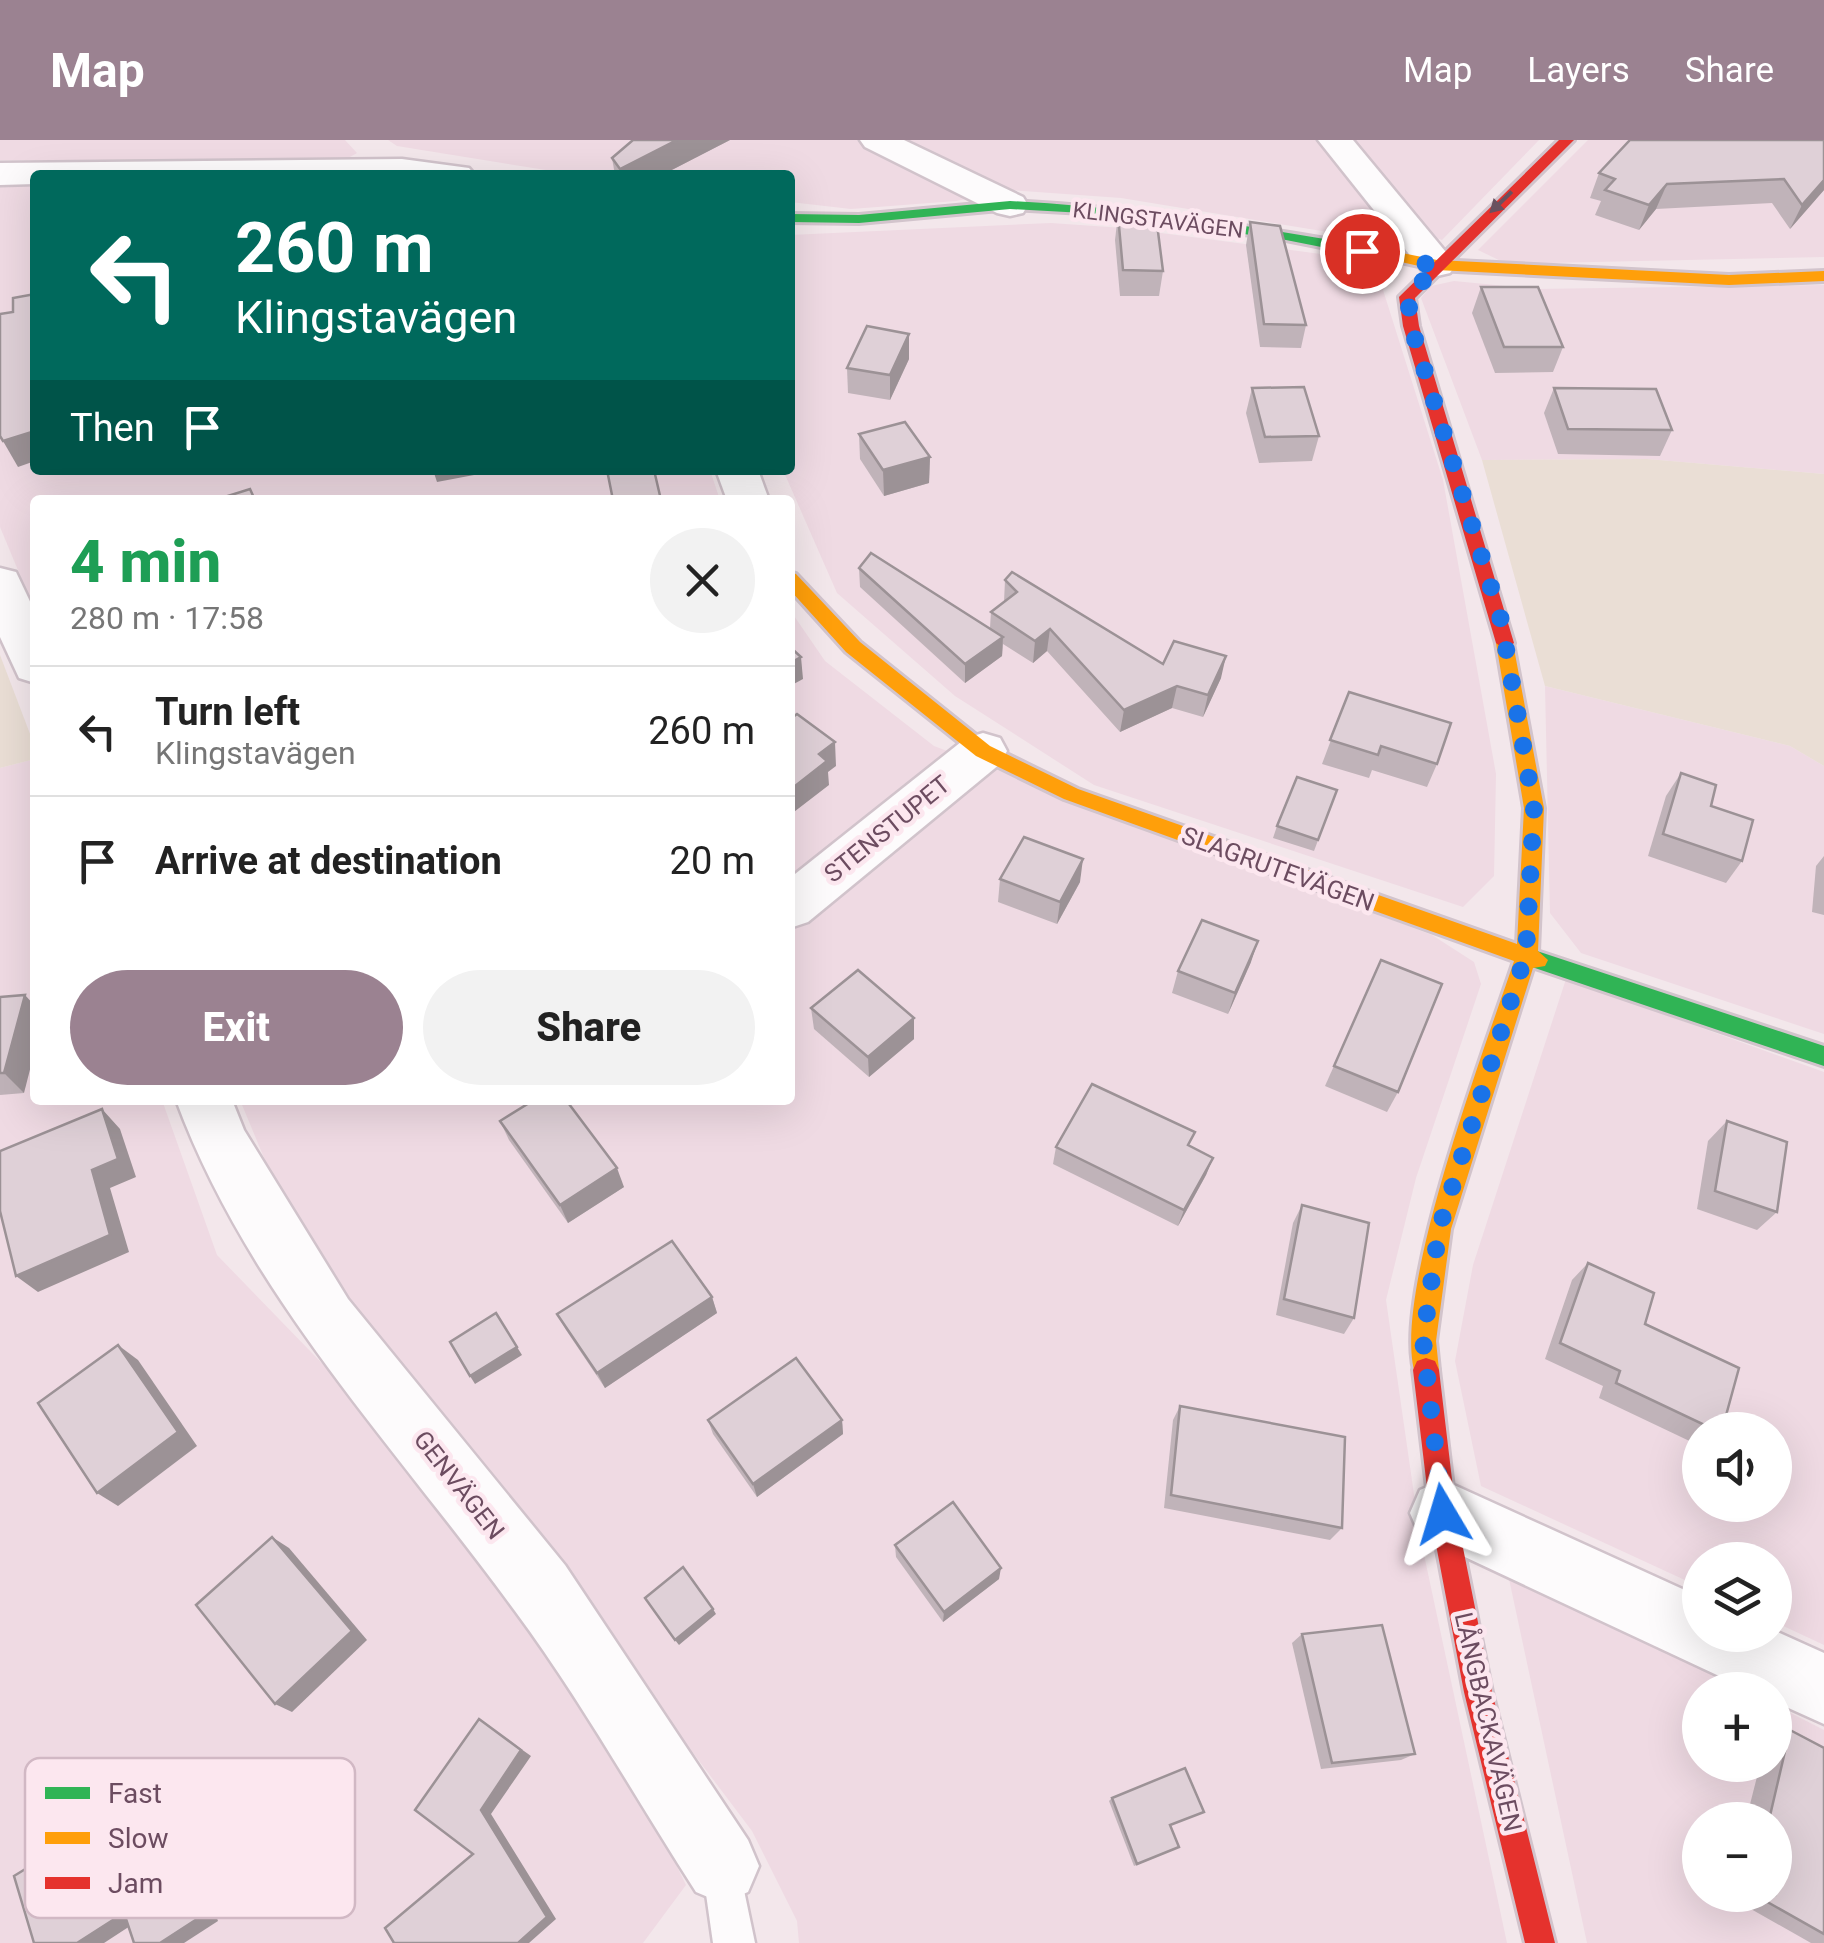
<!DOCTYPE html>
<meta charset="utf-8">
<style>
:root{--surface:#fff;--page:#f2f2f2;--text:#222;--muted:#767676;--line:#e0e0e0;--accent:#9b8291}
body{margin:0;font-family:Roboto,sans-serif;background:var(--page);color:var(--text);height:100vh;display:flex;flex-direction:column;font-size:38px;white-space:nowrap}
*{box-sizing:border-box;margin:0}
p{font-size:32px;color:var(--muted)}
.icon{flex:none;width:55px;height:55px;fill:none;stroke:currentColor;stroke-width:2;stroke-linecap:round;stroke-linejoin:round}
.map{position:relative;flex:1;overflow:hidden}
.panel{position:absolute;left:30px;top:355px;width:765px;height:610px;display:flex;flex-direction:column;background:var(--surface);border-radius:10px;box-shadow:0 10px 40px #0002}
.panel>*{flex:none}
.top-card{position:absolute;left:30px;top:30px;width:765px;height:305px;border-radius:10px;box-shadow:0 10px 40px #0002;background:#00695c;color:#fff;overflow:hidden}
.fabs{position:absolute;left:1682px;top:1272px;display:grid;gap:20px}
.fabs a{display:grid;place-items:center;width:110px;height:110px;border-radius:50%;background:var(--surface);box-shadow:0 10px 40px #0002;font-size:50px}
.pin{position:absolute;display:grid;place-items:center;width:85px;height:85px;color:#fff;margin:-42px;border:5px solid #fff;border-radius:50%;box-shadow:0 2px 10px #0007}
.me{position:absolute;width:110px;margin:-55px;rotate:353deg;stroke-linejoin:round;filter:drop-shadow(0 0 8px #0008)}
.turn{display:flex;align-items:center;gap:35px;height:210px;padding:0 40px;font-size:45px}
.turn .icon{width:130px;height:130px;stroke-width:2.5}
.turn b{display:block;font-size:70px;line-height:85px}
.then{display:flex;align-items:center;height:95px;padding:0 40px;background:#0003;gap:20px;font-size:38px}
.round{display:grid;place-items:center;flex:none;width:105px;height:105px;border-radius:52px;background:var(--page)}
.overview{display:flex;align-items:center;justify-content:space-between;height:170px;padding:0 40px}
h1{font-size:60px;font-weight:800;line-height:75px;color:#1e9e55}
.action{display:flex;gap:20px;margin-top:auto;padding:20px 40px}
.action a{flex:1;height:115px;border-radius:60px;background:var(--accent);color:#fff;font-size:40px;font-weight:800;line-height:115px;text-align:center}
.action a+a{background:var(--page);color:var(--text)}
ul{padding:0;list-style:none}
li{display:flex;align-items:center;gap:30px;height:130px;padding:0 40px;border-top:2px solid var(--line)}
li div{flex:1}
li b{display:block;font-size:38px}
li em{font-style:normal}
header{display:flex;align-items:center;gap:60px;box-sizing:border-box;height:140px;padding:0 50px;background:var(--accent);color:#fff}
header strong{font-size:48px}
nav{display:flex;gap:55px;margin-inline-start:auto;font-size:35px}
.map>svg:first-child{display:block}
</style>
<header>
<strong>Map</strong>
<nav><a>Map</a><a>Layers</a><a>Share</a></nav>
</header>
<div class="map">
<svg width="1824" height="1803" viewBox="0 0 1824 1803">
<rect width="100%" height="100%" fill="#f3e7eb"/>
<g fill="#efdae3" fill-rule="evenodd">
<polygon points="0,0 345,0 357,13 341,22 0,20"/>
<polygon points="388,0 1539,0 1442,100 1389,82 1357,84 1340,94 1121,58 1010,50 956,61 851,69 790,62 790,35 577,35 397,6"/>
<polygon points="1588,0 1824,0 1824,117 1507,124 1478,110"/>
<polygon points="0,44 35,44 35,330 710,330 720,360 35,360 35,471 0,387"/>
<polygon points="1051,83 1123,88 1351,118 1399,129 1383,150 1443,340 1496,634 1494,736 1463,767 1094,645 955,556 837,453 783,330 790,330 790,95"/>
<polygon points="1454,141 1535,149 1824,145 1824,334 1647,319 1482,320 1421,158 1431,146"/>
<polygon points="790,470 825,521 934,606 1432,795 1474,822 1481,844 1416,1038 1386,1160 1420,1396 1507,1803 799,1803 797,1781 752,1691 289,1078 240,960 790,960"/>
<polygon points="1545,546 1790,606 1824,626 1824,894 1581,813 1550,773"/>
<polygon points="35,619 35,960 162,960 217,1115 541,1449 686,1745 643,1803 0,1803 0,628"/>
<path d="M 1566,839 L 1824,932 L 1824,1505 L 1775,1482 L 1775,1420 L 1700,1420 L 1700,1447 L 1481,1346 L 1455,1221 L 1473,1125 ZM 1700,1290 L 1775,1290 L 1775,1365 L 1700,1365 Z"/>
<path d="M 1509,1439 L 1537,1441 L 1746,1550 L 1700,1550 L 1700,1625 L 1775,1625 L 1775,1565 L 1824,1590 L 1824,1803 L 1587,1803 ZM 1700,1680 L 1775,1680 L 1775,1755 L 1700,1755 Z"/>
</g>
<g fill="#eaded5">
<polygon points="1647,319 1824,334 1824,626 1790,606 1545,546 1482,320"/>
<polygon points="0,515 35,607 35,619 0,628"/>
</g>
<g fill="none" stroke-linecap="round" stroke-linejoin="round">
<defs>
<polygon id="lane" points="722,1706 736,1712 755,1803 713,1803 702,1726 708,1712"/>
<g id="street">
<polygon points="860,0 904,0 1023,57 1028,65 1023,73 1010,76 997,73 865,7"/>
<polygon points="1318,0 1353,0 1450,117 1456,125 1450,133 1437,136 1424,133"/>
<polygon points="402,19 469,28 475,35 35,35 35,44 0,45 0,23"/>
<polygon points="716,330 758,330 769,360 727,360"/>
<polygon points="0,428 16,432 35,472 35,543 19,538 0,497"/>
<polygon points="983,593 1000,598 1007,611 1000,624 808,782 790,788 790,738 966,598"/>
<path d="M 176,960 L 232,960 L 244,990 L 348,1159 L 565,1425 L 748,1700 L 759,1726 L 748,1752 L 722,1763 L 696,1752 C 636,1659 581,1560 515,1471 C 395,1306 248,1155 176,960 Z"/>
<polygon points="1443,1340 1700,1457 1700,1495 1775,1495 1775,1491 1824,1513 1824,1584 1775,1562 1775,1550 1749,1550 1420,1396 1410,1373 1420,1350"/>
</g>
<g id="fast">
<path d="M 1010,61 C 1140,68 1269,88 1397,112 L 1405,117 L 1397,122 L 1286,100 L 1102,74 L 1010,69 L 859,83 L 790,82 L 790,74 L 859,75 Z"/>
<polygon points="1537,811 1824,906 1824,926 1529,826 1526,820 1529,814"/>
</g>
<g id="slow">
<polygon points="1397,112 1437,120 1729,135 1824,131 1824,141 1729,145 1437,130 1392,120 1389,117"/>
<path d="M 790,432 L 796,434 L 860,502 L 990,606 L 1078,649 L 1517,804 L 1524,668 L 1496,503 L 1498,498 L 1512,498 L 1544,668 L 1538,811 L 1548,820 L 1545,826 L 1533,828 L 1451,1089 L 1436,1201 L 1439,1230 L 1435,1239 L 1426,1242 L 1417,1239 C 1386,1167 1487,903 1514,821 L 1064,659 L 976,616 L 846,512 L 790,450 Z"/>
</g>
<g id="jam">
<polygon points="1559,0 1574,0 1415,158 1419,186 1514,503 1505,510 1496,503 1403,186 1399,157"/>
<polygon points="1426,1218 1435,1221 1439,1230 1456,1373 1492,1552 1555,1803 1525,1803 1464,1552 1430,1373 1413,1230 1417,1221"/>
</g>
</defs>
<use href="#lane" stroke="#d1c3cb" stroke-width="5"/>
<use href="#street" stroke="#d1c3cb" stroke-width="5"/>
<use href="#fast" stroke="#d2c4cc" stroke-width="6"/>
<use href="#slow" stroke="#d2c4cc" stroke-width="6"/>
<use href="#jam" stroke="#d2c4cc" stroke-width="6"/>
<use href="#lane" fill="#fdfbfc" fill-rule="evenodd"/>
<use href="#street" fill="#fdfbfc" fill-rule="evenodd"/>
<use href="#fast" fill="#30b455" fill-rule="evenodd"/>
<use href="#slow" fill="#ff9f0a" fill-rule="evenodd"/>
<use href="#jam" fill="#e5322d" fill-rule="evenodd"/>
</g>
<g fill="#c0b3b9">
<polygon points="730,0 662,35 615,35 612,18"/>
<polygon points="1824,0 1824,50 1790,89 1772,63 1656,69 1639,90 1595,75 1601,61 1590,58 1599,33"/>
<polygon points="1118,75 1163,131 1159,156 1120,156 1115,100"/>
<polygon points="1250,82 1306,185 1301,208 1260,207 1246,105"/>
<polygon points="1481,147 1563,207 1553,232 1495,233 1472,173"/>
<polygon points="909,219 890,260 848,253 847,228"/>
<polygon points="1252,248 1319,296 1312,321 1259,323 1246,273"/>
<polygon points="1554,248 1672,290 1660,316 1558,314 1544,273"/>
<polygon points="859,294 930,317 929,343 884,356 860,319"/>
<polygon points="859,428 990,488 991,472 1004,462 1005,440 1163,524 1221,538 1203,577 1172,568 1120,592 1047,511 1033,523 1003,504 1002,516 965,543 860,447"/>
<polygon points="1349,552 1437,624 1427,647 1372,630 1369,638 1322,624"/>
<polygon points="1681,633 1711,666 1742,721 1726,743 1648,716 1666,656"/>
<polygon points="1337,650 1314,711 1273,698 1277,686"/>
<polygon points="1824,716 1824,775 1812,772 1816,726"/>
<polygon points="1000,739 1080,742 1057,784 998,762"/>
<polygon points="1381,820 1398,952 1387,972 1325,946"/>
<polygon points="1251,822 1228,874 1172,853 1178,831"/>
<polygon points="0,857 24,953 0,955"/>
<polygon points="811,868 914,899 869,937 814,889"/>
<polygon points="500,981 624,1047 568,1083 509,1000"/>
<polygon points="1727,981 1777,1072 1757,1090 1697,1069 1708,1001"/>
<polygon points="1191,1006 1213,1018 1206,1035 1178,1086 1053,1024 1056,1007"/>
<polygon points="1302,1065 1354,1178 1344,1194 1276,1175 1293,1083"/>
<polygon points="1588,1123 1645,1184 1715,1290 1700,1290 1700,1306 1599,1258 1603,1246 1545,1219 1572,1140"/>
<polygon points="712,1157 717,1173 605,1248 566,1190 557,1174"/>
<polygon points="1180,1266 1342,1388 1330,1400 1164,1368 1173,1280"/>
<polygon points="708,1280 842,1280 843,1294 757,1357 713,1294"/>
<polygon points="895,1405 999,1439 943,1482 896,1417"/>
<polygon points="1302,1494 1415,1614 1401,1620 1321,1629 1292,1503"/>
<polygon points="1790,1590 1824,1794 1824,1803 1811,1803 1728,1756 1775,1755 1775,1680 1746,1680 1760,1625 1775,1625 1775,1595"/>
<polygon points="1112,1658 1171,1686 1179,1707 1134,1726 1109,1661"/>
</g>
<g fill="#9c9296">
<polygon points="677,0 730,0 662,35 621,35 620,29"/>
<polygon points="1824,40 1824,50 1790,89 1802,65"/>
<polygon points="1667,44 1656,69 1639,90 1649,65"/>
<polygon points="909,194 909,219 890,260 890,235"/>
<polygon points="35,291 35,321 18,327 3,301"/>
<polygon points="930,317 929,343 884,356 883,330"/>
<polygon points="433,330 489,330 490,332 437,342"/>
<polygon points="1050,489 1047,511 1033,523 1035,501"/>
<polygon points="1003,497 1002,516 965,543 965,524"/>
<polygon points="1226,516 1221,538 1203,577 1208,555"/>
<polygon points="801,517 803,539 790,546 790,523"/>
<polygon points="1177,546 1172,568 1120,592 1124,570"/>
<polygon points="835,602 836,626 828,632 829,645 790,675 790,650 819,614"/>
<polygon points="1083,719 1080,742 1057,784 1060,762"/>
<polygon points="1258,801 1251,822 1228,874 1235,853"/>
<polygon points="25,855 35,866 35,910 24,953 4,933"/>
<polygon points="914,878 914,899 869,937 868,917"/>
<polygon points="102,969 120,989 136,1037 110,1048 129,1112 38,1152 16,1136 92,1030"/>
<polygon points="1213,1018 1206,1035 1178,1086 1184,1070"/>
<polygon points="617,1028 624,1047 568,1083 560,1065"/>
<polygon points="712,1157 717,1173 605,1248 597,1233"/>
<polygon points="496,1173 522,1215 475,1244 470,1236"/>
<polygon points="118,1205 138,1220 197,1306 118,1366 97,1353"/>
<polygon points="842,1280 843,1294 757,1357 753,1344"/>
<polygon points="272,1397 289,1408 367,1500 292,1572 275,1564"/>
<polygon points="1001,1428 999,1439 943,1482 944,1472"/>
<polygon points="713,1469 716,1474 679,1505 675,1500"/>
<polygon points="479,1579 531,1616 491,1674 556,1779 529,1803 518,1803 481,1670"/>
<polygon points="152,1651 174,1656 218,1781 184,1803 160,1803"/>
<polygon points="124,1773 147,1775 104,1803 77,1803"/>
</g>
<g fill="#dfd0d7" stroke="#9c9296" stroke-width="2.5">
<polygon points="633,0 677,0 620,29 612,18"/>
<polygon points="1630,0 1824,0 1824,40 1802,65 1784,39 1667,44 1649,65 1605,50 1615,39 1599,33"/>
<polygon points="1118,75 1156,76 1163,131 1123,130"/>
<polygon points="1250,82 1280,86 1306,185 1264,184"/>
<polygon points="1481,147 1538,147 1563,207 1504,207"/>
<polygon points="35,154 35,273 32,274 35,279 35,291 3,301 0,296 0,174 13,172 13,158"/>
<polygon points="867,186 909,194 890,235 847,228"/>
<polygon points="1304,247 1319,296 1265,297 1252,248"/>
<polygon points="1554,248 1656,249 1672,290 1568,289"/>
<polygon points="905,282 930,317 883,330 859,294"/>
<polygon points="607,330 654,330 661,360 613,360"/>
<polygon points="250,349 255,360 215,360"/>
<polygon points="871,413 1003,497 965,524 859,428"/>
<polygon points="1012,432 1163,524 1174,501 1226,516 1208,555 1177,546 1124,570 1050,489 1035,501 991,472 1017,452 1005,440"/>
<polygon points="790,507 801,517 790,523"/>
<polygon points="1349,552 1451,583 1437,624 1381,606 1378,615 1330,600"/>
<polygon points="797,574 835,602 819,614 827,621 790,650 790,579"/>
<polygon points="1681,633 1716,645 1711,666 1753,680 1742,721 1663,694"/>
<polygon points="1297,637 1337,650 1318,700 1277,686"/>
<polygon points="1024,697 1083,719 1060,762 1000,739"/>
<polygon points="1202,780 1258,801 1235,853 1178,831"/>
<polygon points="1381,820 1442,844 1398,952 1334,926"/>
<polygon points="858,830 914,878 868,917 811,868"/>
<polygon points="25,855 4,933 0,933 0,857"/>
<polygon points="1092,944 1195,992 1188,1005 1213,1018 1184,1070 1056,1007"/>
<polygon points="534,960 566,960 617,1028 560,1065 500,981"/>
<polygon points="102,969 118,1019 92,1030 110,1095 16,1136 0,1071 0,1011"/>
<polygon points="1727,981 1787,1002 1777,1072 1715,1051"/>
<polygon points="1302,1065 1369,1083 1354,1178 1284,1159"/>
<polygon points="672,1101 712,1157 597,1233 557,1174"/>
<polygon points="1588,1123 1654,1153 1645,1184 1739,1228 1722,1290 1715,1290 1616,1243 1620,1231 1560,1203"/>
<polygon points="496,1173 517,1207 470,1236 450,1202"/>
<polygon points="118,1205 178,1292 97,1353 38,1263"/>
<polygon points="796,1218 842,1280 753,1344 708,1280"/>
<polygon points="1180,1266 1345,1297 1342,1388 1171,1355"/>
<polygon points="953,1362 1001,1428 944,1472 895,1405"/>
<polygon points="272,1397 352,1491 275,1564 196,1465"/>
<polygon points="683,1427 713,1469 675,1500 645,1458"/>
<polygon points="1382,1485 1415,1614 1332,1623 1302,1494"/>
<polygon points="479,1579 521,1610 481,1670 547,1777 518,1803 394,1803 385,1788 473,1714 415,1670"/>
<polygon points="1790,1590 1824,1608 1824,1794 1755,1755 1775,1755 1775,1680 1769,1680"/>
<polygon points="1185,1628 1204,1672 1170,1685 1179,1707 1137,1724 1112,1658"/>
<polygon points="152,1651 197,1779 160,1803 134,1803 124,1773 77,1803 34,1803 14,1736"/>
</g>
<defs><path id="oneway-solid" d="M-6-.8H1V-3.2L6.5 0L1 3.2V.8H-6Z" transform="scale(2.5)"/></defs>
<use fill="#69515f" href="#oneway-solid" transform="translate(1501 62) rotate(136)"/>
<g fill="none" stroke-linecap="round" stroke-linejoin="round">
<polyline stroke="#1a73e8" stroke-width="18" stroke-dasharray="0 32.4" points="1362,111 1437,126 1408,157 1411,186 1501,480 1534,668 1526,813 1439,1089 1423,1200 1443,1374"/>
</g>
<g text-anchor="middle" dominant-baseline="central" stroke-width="9" stroke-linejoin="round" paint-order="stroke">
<g font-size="22" fill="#6c4c60" stroke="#fce7ef">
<text transform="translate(1158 80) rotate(7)">KLINGSTAVÄGEN</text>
</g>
<g font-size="25" fill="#6c4c60" stroke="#fce7ef">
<text transform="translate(887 689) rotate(-39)">STENSTUPET</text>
<text transform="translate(1278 729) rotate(20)">SLAGRUTEVÄGEN</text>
<text transform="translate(459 1345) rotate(52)">GENVÄGEN</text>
<text transform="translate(1488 1582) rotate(77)">LÅNGBACKAVÄGEN</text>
</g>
</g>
<rect x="25" y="1618" width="330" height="160" rx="15" fill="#fce7ef" stroke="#d1b8c4" stroke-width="2.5"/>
<rect x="45" y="1647" width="45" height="12" fill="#30b455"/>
<rect x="45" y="1692" width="45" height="12" fill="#ff9f0a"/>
<rect x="45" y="1737" width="45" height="12" fill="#e5322d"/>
<g font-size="28" fill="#6c4c60">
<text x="108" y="1663">Fast</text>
<text x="108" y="1708">Slow</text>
<text x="108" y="1753">Jam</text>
</g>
</svg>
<div class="fabs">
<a><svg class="icon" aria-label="sound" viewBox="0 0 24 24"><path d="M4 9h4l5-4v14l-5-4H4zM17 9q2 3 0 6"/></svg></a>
<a><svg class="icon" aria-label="layers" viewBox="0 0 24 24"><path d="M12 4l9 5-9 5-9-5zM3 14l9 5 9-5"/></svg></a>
<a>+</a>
<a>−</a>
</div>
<div class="pin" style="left:1362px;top:111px;background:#d93025"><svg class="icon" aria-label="arrive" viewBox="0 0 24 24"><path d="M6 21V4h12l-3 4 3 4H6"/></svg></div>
<svg class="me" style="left:1443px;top:1374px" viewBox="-20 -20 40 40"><path d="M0-17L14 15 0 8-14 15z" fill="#1a73e8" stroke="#fff" stroke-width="4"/></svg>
<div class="top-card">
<div class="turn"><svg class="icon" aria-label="left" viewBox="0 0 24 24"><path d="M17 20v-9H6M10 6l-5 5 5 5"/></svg><div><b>260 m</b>Klingstavägen</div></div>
<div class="then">Then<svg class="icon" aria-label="arrive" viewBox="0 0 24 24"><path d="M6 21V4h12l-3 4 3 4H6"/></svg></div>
</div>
<section class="panel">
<div class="overview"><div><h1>4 min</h1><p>280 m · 17:58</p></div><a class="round"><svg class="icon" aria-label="close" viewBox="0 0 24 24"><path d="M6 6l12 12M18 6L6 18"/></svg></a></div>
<ul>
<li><svg class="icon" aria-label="left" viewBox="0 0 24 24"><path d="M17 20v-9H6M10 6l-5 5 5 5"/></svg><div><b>Turn left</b><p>Klingstavägen</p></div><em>260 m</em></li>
<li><svg class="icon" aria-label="arrive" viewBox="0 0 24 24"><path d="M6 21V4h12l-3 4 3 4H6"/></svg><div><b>Arrive at destination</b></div><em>20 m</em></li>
</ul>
<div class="action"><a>Exit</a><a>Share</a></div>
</section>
</div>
